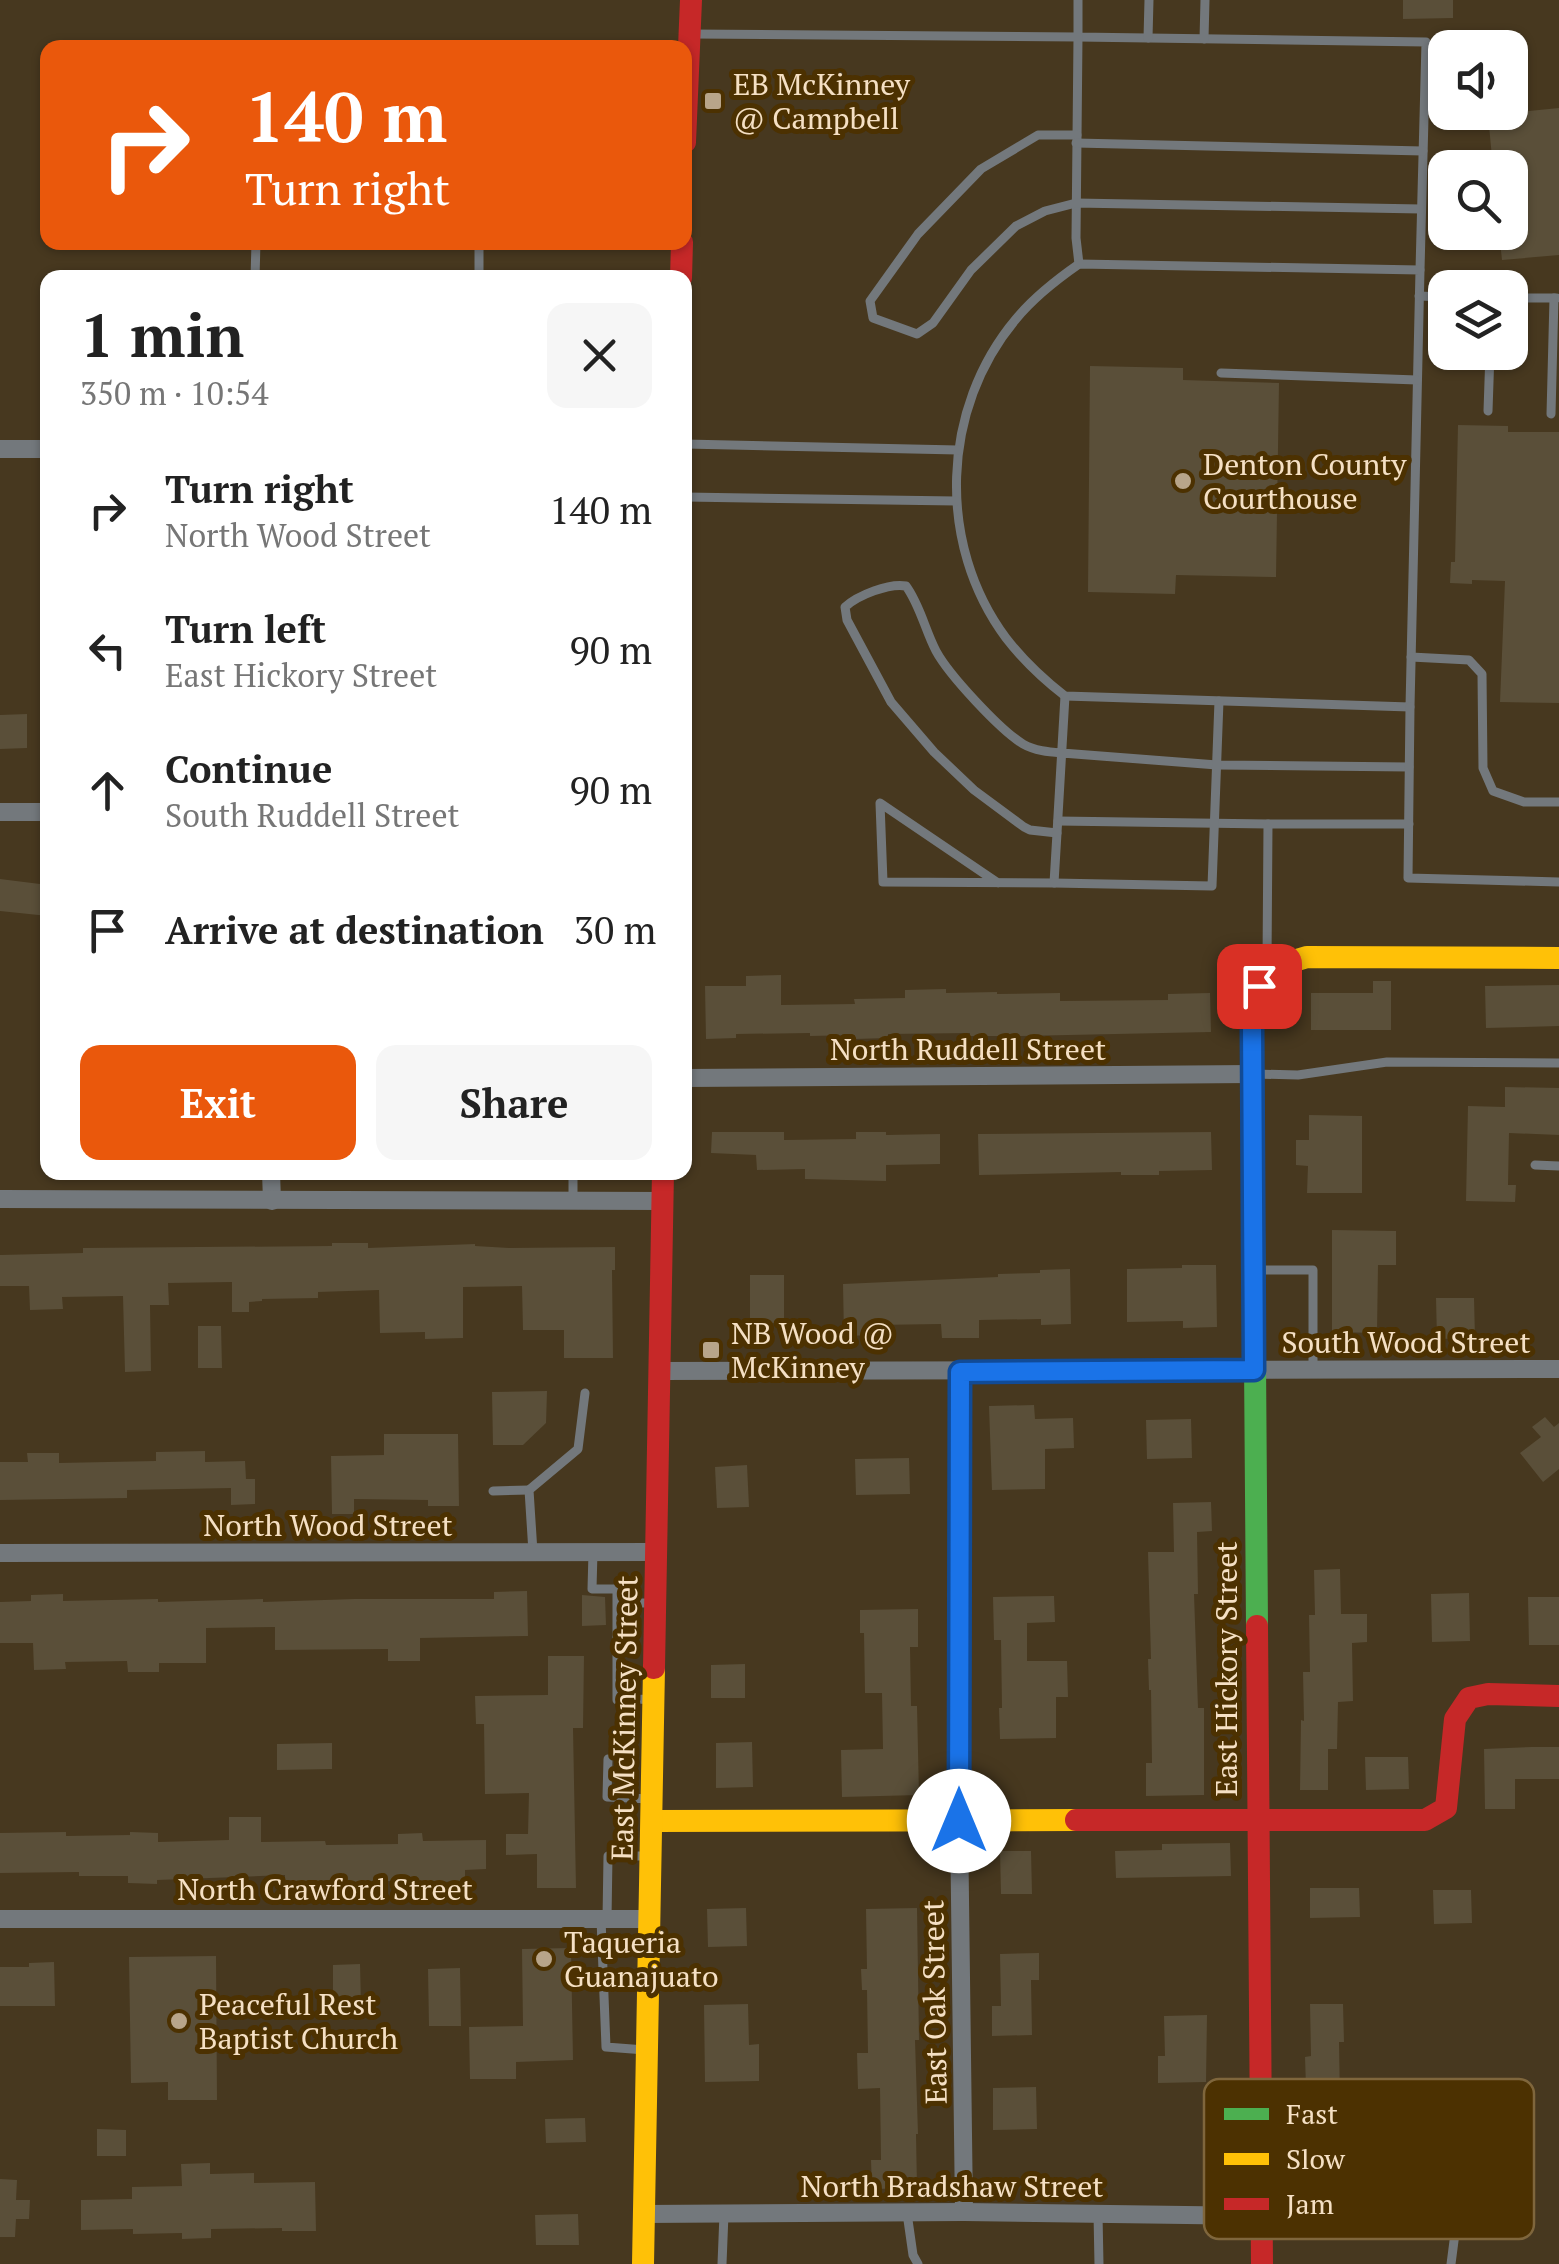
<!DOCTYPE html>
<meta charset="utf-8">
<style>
:root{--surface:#fff;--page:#f6f6f6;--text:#222;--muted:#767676;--accent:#ea580c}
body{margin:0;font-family:"PT Serif",serif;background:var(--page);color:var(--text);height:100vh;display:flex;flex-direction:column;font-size:38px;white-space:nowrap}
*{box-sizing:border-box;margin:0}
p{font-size:32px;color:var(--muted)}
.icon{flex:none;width:55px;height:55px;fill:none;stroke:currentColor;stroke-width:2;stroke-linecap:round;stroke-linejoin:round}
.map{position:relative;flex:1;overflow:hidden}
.panel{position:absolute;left:40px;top:270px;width:652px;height:910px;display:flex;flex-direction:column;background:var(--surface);border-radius:20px;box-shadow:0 2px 8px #0004}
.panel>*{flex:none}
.top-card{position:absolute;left:40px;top:40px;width:652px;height:210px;border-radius:20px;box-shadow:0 2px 8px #0004;background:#ea580c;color:#fff;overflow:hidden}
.controls{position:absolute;left:1428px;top:30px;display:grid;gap:20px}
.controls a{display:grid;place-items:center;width:100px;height:100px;border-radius:20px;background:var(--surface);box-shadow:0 2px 8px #0004;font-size:50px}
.pin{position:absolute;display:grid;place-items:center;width:85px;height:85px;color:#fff;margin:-42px;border-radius:20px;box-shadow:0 5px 15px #0006}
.me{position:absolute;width:110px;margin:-55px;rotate:0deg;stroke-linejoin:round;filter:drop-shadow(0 0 8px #0008)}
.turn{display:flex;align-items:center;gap:35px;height:210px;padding:0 40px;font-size:45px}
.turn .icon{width:130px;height:130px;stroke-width:2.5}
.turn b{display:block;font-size:70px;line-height:85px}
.round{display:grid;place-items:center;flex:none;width:105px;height:105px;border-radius:20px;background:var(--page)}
.head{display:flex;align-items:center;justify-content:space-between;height:170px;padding:0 40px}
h1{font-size:60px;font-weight:700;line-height:75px}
.primary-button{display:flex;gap:20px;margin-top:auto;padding:20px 40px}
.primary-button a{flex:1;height:115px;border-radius:20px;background:var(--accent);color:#fff;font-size:40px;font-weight:700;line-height:115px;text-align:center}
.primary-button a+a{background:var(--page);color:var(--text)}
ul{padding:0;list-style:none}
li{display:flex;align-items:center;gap:30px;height:140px;padding:0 40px}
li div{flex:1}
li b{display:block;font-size:38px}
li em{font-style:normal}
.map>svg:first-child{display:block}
</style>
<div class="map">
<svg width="1559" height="2264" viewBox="0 0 1559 2264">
<rect width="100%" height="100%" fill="#47381f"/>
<g fill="#5a4f39">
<polygon points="1403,0 1453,0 1453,18 1403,19"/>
<polygon points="1559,108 1559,255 1502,260 1499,232 1510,232 1510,168 1493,168 1488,115"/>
<polygon points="1090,366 1183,368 1183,380 1279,383 1276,577 1176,575 1175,594 1088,592"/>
<polygon points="1458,425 1508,426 1508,432 1559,432 1559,703 1500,702 1505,581 1472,580 1472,584 1450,583 1451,562 1455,562"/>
<polygon points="27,714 27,748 0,749 0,715"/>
<polygon points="0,879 48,885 48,916 0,911"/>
<polygon points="781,975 781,1005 855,1004 854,999 905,998 905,990 946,989 946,993 997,992 997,994 1060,993 1060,1001 1168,1000 1168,994 1210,993 1211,1032 1021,1036 970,1036 970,1033 888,1034 888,1038 855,1039 855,1035 810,1036 810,1033 736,1034 736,1038 706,1039 705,986 746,986 746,976"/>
<polygon points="1373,981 1391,981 1391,1030 1311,1030 1311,993 1373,993"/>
<polygon points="1559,985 1559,1026 1486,1028 1485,986"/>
<polygon points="1505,1087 1559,1088 1559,1135 1509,1133 1508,1185 1516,1185 1515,1202 1466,1201 1468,1106 1505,1107"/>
<polygon points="1309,1115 1362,1116 1362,1193 1307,1193 1308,1166 1296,1165 1296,1140 1309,1140"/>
<polygon points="712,1132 784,1132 784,1140 856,1139 856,1132 886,1132 886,1135 940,1134 940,1164 886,1165 886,1181 805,1179 805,1169 757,1170 756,1155 711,1153"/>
<polygon points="1211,1132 1212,1170 1159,1171 1159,1175 1121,1175 1121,1172 979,1175 978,1134"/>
<polygon points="1332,1230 1396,1231 1396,1265 1378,1265 1377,1333 1332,1332"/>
<polygon points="332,1243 368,1243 368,1248 475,1244 475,1246 509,1248 615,1247 615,1270 612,1270 613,1358 564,1358 564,1330 523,1330 522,1286 463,1287 463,1338 425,1339 425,1332 380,1333 379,1290 318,1292 318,1298 262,1299 262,1301 249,1302 249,1312 232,1312 232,1282 168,1283 169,1305 150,1305 151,1371 125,1372 123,1296 62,1297 63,1309 30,1310 29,1286 0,1286 0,1255 83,1253 83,1248 332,1246"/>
<polygon points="1182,1265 1216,1265 1217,1327 1183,1328 1183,1321 1127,1322 1127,1269 1182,1268"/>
<polygon points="1070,1269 1071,1324 1041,1325 1041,1319 979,1320 979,1338 942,1338 941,1324 875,1325 876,1335 844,1336 843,1284 998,1277 998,1274 1040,1273 1040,1270"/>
<rect x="750" y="1275" width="34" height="48"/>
<polygon points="1436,1298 1474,1298 1475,1338 1437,1339"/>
<polygon points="198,1326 221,1326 222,1368 198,1368"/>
<polygon points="547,1391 546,1423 523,1445 493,1445 492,1392"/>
<polygon points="1034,1405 1035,1419 1073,1418 1074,1448 1045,1449 1045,1489 992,1490 989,1406"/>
<polygon points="1545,1417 1554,1427 1559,1423 1559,1469 1543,1482 1520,1453 1541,1437 1532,1427"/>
<polygon points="1191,1419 1192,1458 1147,1459 1146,1420"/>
<polygon points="384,1434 458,1434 459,1506 428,1506 428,1500 354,1499 354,1514 332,1514 331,1456 384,1455"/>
<polygon points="205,1451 205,1462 245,1461 246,1479 255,1479 255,1504 231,1505 231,1488 127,1490 127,1498 0,1500 0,1462 28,1462 27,1453 59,1453 59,1463 156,1461 156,1452"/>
<polygon points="909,1458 910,1494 856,1495 855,1459"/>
<polygon points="747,1465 749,1507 717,1508 715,1467"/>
<polygon points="1211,1502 1212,1531 1197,1532 1198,1594 1194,1594 1198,1708 1204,1708 1204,1795 1146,1796 1146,1763 1152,1763 1151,1690 1149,1690 1148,1659 1151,1659 1148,1552 1174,1552 1173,1503"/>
<polygon points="1340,1569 1341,1614 1367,1614 1367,1642 1352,1643 1353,1701 1338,1702 1337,1749 1328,1749 1328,1790 1300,1790 1301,1720 1304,1721 1303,1672 1310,1672 1309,1615 1315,1615 1314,1570"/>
<polygon points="527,1591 528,1636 420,1638 420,1661 388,1661 388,1649 275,1650 275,1627 206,1628 206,1663 159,1663 159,1672 128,1672 127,1661 65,1662 66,1669 34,1670 33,1643 0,1643 0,1602 31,1601 31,1595 63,1594 63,1601 158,1599 158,1602 263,1599 263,1602 355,1599 494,1599 494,1592"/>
<polygon points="1469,1593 1470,1641 1432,1642 1431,1594"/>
<polygon points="582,1595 605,1597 606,1625 582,1626"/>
<polygon points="1054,1596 1055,1622 1027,1623 1027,1661 1067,1661 1068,1697 1056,1697 1056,1738 1000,1739 999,1708 1002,1708 1001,1640 994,1640 993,1597"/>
<polygon points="1528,1597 1559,1597 1559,1645 1529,1645"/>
<polygon points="918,1609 918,1647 910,1647 911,1706 917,1706 919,1795 842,1797 841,1750 883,1749 882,1693 865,1693 864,1633 860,1633 860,1610"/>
<polygon points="548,1656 584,1656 583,1728 573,1728 576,1888 537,1888 537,1854 506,1855 506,1834 528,1834 529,1793 485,1794 484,1724 476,1724 475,1696 548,1695"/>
<polygon points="745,1664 745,1698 711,1698 711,1665"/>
<polygon points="752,1742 753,1787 716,1788 716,1743"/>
<polygon points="332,1743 332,1769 277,1770 277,1744"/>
<polygon points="1532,1747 1559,1747 1559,1779 1515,1779 1515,1809 1485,1809 1484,1749"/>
<polygon points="1365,1757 1408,1757 1409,1789 1366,1790"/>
<polygon points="229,1817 261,1817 261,1842 325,1841 326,1845 398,1844 398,1834 422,1833 423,1841 486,1840 486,1869 465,1870 465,1882 379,1881 379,1884 347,1885 347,1881 285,1882 285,1875 157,1880 157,1884 128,1883 128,1876 79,1876 79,1872 0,1873 0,1833 66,1832 66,1836 130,1835 130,1832 158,1833 158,1842 229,1840"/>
<polygon points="1230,1843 1231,1876 1116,1878 1115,1851 1162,1850 1162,1844"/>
<polygon points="1000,1851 1031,1851 1032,1894 1001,1894"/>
<polygon points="1310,1888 1359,1888 1360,1917 1310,1918"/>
<polygon points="1433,1890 1471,1890 1472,1923 1434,1924"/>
<polygon points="746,1908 747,1946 708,1947 707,1909"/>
<polygon points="917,1908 919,2040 915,2040 918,2134 916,2134 917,2188 872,2189 871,2160 881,2160 880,2088 858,2089 857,2053 868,2053 867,1990 862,1990 861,1969 867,1969 866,1909"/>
<polygon points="571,1948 573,2060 516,2062 516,2079 470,2079 469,2027 523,2026 522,1949"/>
<polygon points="1039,1953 1039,1980 1031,1980 1032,2035 992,2036 992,2006 1001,2006 1000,1954"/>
<polygon points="216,1956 217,2100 168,2100 168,2082 131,2083 129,1957"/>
<polygon points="54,1962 55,2006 0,2006 0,1967 29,1967 29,1963"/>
<polygon points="360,1964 361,2004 333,2004 333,1965"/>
<polygon points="460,1968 461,2026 429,2026 428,1969"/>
<polygon points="748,2004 749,2045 759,2044 759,2081 705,2082 704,2005"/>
<polygon points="1310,2004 1343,2004 1344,2042 1339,2042 1340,2102 1348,2102 1348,2155 1362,2155 1362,2199 1322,2200 1321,2142 1314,2142 1313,2087 1306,2087 1305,2057 1311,2056"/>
<polygon points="1207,2015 1206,2082 1158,2083 1158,2056 1165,2056 1164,2016"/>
<polygon points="1036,2087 1037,2129 993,2130 993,2088"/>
<polygon points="585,2118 586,2142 546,2143 545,2119"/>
<polygon points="97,2129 126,2130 126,2156 97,2156"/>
<polygon points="210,2163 210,2174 254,2173 254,2183 315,2182 316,2231 282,2231 282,2228 211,2229 211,2238 182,2239 182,2233 133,2234 133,2229 81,2230 81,2200 132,2199 132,2187 182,2186 181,2164"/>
<polygon points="0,2179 17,2180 16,2200 30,2200 29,2219 16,2219 15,2237 0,2237"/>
<polygon points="578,2214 579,2245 536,2245 535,2215"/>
</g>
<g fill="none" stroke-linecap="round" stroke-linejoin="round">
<g stroke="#73787c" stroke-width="9">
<polyline points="1078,0 1078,37 1426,42 1420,270"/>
<polyline points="692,34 1078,37 1076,238 1079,264"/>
<polyline points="1148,38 1149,0"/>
<polyline points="1204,39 1205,0"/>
<polyline points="1077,135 1038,135 981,169 918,234 870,301 873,318 917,334 933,323 971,270 1016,226 1045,211 1076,203 1421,209"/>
<polyline points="1076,143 1423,151"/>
<path d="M 1079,264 L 1420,270 L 1410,707 L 1065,696 C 1043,679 1023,660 1006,638 C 936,544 941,408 1016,319 C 1034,297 1056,280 1079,264 Z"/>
<polyline points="255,278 256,242"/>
<polyline points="475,278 479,274 479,242"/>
<polyline points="1419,296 1445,297"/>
<polyline points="1510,298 1557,298"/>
<polyline points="1221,373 1417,380"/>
<polyline points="1488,411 1490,352"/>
<polyline points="1551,414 1554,298"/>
<polyline points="685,444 958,450"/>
<polyline points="685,497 956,501"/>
<polyline points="1411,657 1469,660 1482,674 1483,768 1493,791 1524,802 1559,802"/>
<path d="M 1065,696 L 1057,833 L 1030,830 L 1024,827 L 974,790 L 934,752 L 891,702 L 847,620 L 845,607 C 858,595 889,583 906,586 C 920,605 925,630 936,651 C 949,675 1000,730 1023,744 C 1035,751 1049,752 1062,753 L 1217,765 L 1409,767"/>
<polyline points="1410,707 1408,878 1559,882"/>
<polyline points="1058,821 1268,824"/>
<polyline points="998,883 880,803 883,882 1054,883 1057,833"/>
<polyline points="1054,883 1212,886 1219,701"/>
<polyline points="1270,969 1267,962 1268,824 1409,824"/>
<polyline points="1254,1074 1298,1075 1387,1062 1559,1063"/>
<polyline points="1535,1165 1559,1166"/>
<polyline points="573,1172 573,1201"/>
<polyline points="1256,1270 1313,1270 1313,1369"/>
<polyline points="493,1491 529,1490"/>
<polyline points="533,1552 529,1490 578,1449 585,1393"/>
<polyline points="593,1552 592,1589 617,1589 617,1700 651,1699"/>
<polyline points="618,1603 655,1603"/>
<polyline points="608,1759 607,1797 650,1799"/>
<polyline points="601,1919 606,2047 645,2050"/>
<polyline points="607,1919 608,1856 649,1856"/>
<polyline points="907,2213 913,2255 918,2264"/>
<polyline points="1098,2214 1099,2264"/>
<polyline points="722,2264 724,2214"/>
<polyline points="1451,2264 1461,2187"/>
</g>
<g stroke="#73787c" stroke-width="18">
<polyline points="0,449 48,449"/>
<polyline points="0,812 48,812"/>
<polyline points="685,1078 1252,1074"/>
<polyline points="271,1172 272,1201"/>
<polyline points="0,1199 662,1201"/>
<polyline points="659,1371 1559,1369"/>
<polyline points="960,1372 959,1821 964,2212"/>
<polyline points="0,1553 656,1552"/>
<polyline points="0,1919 651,1919"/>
<polyline points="643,2214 964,2212 1261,2216"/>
</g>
<polyline stroke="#4caf50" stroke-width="22" points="1254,1229 1257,1626"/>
<g stroke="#ffc107" stroke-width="22">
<path d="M 1254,1229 L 1252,1005 C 1264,979 1279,964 1307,957 L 1559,958"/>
<polyline points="652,1821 1076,1820"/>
<polyline points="643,2264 654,1668"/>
</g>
<g stroke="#c62828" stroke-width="22">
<polyline points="685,142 691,0"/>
<polyline points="681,278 682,242"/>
<polyline points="1257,1626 1262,2264"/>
<polyline points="654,1668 663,1172"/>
<polyline points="1076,1820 1425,1820 1446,1808 1455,1719 1469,1698 1488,1694 1559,1696"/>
</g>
</g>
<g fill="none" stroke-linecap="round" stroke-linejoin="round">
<defs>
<polyline id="route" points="959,1821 960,1372 1254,1370 1252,1024 1252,1004 1259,986"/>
</defs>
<use href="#route" stroke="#114b97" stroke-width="25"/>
<use href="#route" stroke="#1a73e8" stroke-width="18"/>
</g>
<g fill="#b8a58a" stroke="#4c3101" stroke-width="4">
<rect x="703" y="91" width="20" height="20" rx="5"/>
<circle cx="1183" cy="481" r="10"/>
<rect x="701" y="1340" width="20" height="20" rx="5"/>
<circle cx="544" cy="1959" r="10"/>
<circle cx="179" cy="2021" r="10"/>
</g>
<g text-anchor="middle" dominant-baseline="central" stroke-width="10" stroke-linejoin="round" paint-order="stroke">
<g font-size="30" fill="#f5e0c4" stroke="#4c3101" text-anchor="start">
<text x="733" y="84">EB McKinney<tspan x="733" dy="34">@ Campbell</tspan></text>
<text x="1203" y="464">Denton County<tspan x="1203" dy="34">Courthouse</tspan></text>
<text x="731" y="1333">NB Wood @<tspan x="731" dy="34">McKinney</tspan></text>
<text x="564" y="1942">Taqueria<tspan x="564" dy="34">Guanajuato</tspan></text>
<text x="199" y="2004">Peaceful Rest<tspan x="199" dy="34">Baptist Church</tspan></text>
</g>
<g font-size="30" fill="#f5e0c4" stroke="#4c3101">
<text x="968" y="1049">North Ruddell Street</text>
<text x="1406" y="1342">South Wood Street</text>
<text x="328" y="1525">North Wood Street</text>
<text transform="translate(1226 1669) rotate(-90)">East Hickory Street</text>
<text transform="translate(624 1718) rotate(-89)">East McKinney Street</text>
<text x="325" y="1889">North Crawford Street</text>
<text transform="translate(934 2002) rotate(-91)">East Oak Street</text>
<text x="952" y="2186">North Bradshaw Street</text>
</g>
</g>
<rect x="1204" y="2079" width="330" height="160" rx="15" fill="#4c3101" stroke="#7f663c" stroke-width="2.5"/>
<rect x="1224" y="2108" width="45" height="12" fill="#4caf50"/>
<rect x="1224" y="2153" width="45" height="12" fill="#ffc107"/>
<rect x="1224" y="2198" width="45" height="12" fill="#c62828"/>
<g font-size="28" fill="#f5e0c4">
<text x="1286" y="2124">Fast</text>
<text x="1286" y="2169">Slow</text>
<text x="1286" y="2214">Jam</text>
</g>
</svg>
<div class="controls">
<a><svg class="icon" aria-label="sound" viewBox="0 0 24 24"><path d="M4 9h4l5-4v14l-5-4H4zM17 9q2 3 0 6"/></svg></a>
<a><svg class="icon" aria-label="search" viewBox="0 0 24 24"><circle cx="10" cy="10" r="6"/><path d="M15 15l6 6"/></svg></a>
<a><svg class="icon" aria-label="layers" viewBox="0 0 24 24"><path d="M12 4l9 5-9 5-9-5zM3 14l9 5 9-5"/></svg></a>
</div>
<div class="pin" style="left:1259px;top:986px;background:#d93025"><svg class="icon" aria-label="arrive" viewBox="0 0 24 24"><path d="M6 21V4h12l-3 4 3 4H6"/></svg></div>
<svg class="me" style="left:959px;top:1821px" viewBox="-20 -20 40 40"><circle r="19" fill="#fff"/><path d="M0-13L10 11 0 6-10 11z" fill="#1a73e8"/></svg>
<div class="top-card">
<div class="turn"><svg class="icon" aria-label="right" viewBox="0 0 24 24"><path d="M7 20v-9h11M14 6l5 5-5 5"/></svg><div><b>140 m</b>Turn right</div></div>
</div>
<section class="panel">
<div class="head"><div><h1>1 min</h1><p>350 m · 10:54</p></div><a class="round"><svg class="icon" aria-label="close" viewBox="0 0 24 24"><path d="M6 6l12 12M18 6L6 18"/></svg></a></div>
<ul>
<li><svg class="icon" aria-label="right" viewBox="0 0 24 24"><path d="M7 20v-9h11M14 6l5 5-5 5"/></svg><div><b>Turn right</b><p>North Wood Street</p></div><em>140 m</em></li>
<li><svg class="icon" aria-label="left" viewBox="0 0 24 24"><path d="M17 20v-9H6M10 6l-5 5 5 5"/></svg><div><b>Turn left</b><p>East Hickory Street</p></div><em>90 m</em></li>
<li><svg class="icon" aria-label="ahead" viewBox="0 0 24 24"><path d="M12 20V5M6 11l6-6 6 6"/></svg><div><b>Continue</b><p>South Ruddell Street</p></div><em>90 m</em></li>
<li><svg class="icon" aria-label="arrive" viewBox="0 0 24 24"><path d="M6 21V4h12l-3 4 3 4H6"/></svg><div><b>Arrive at destination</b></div><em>30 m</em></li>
</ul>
<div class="primary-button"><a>Exit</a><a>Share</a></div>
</section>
</div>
